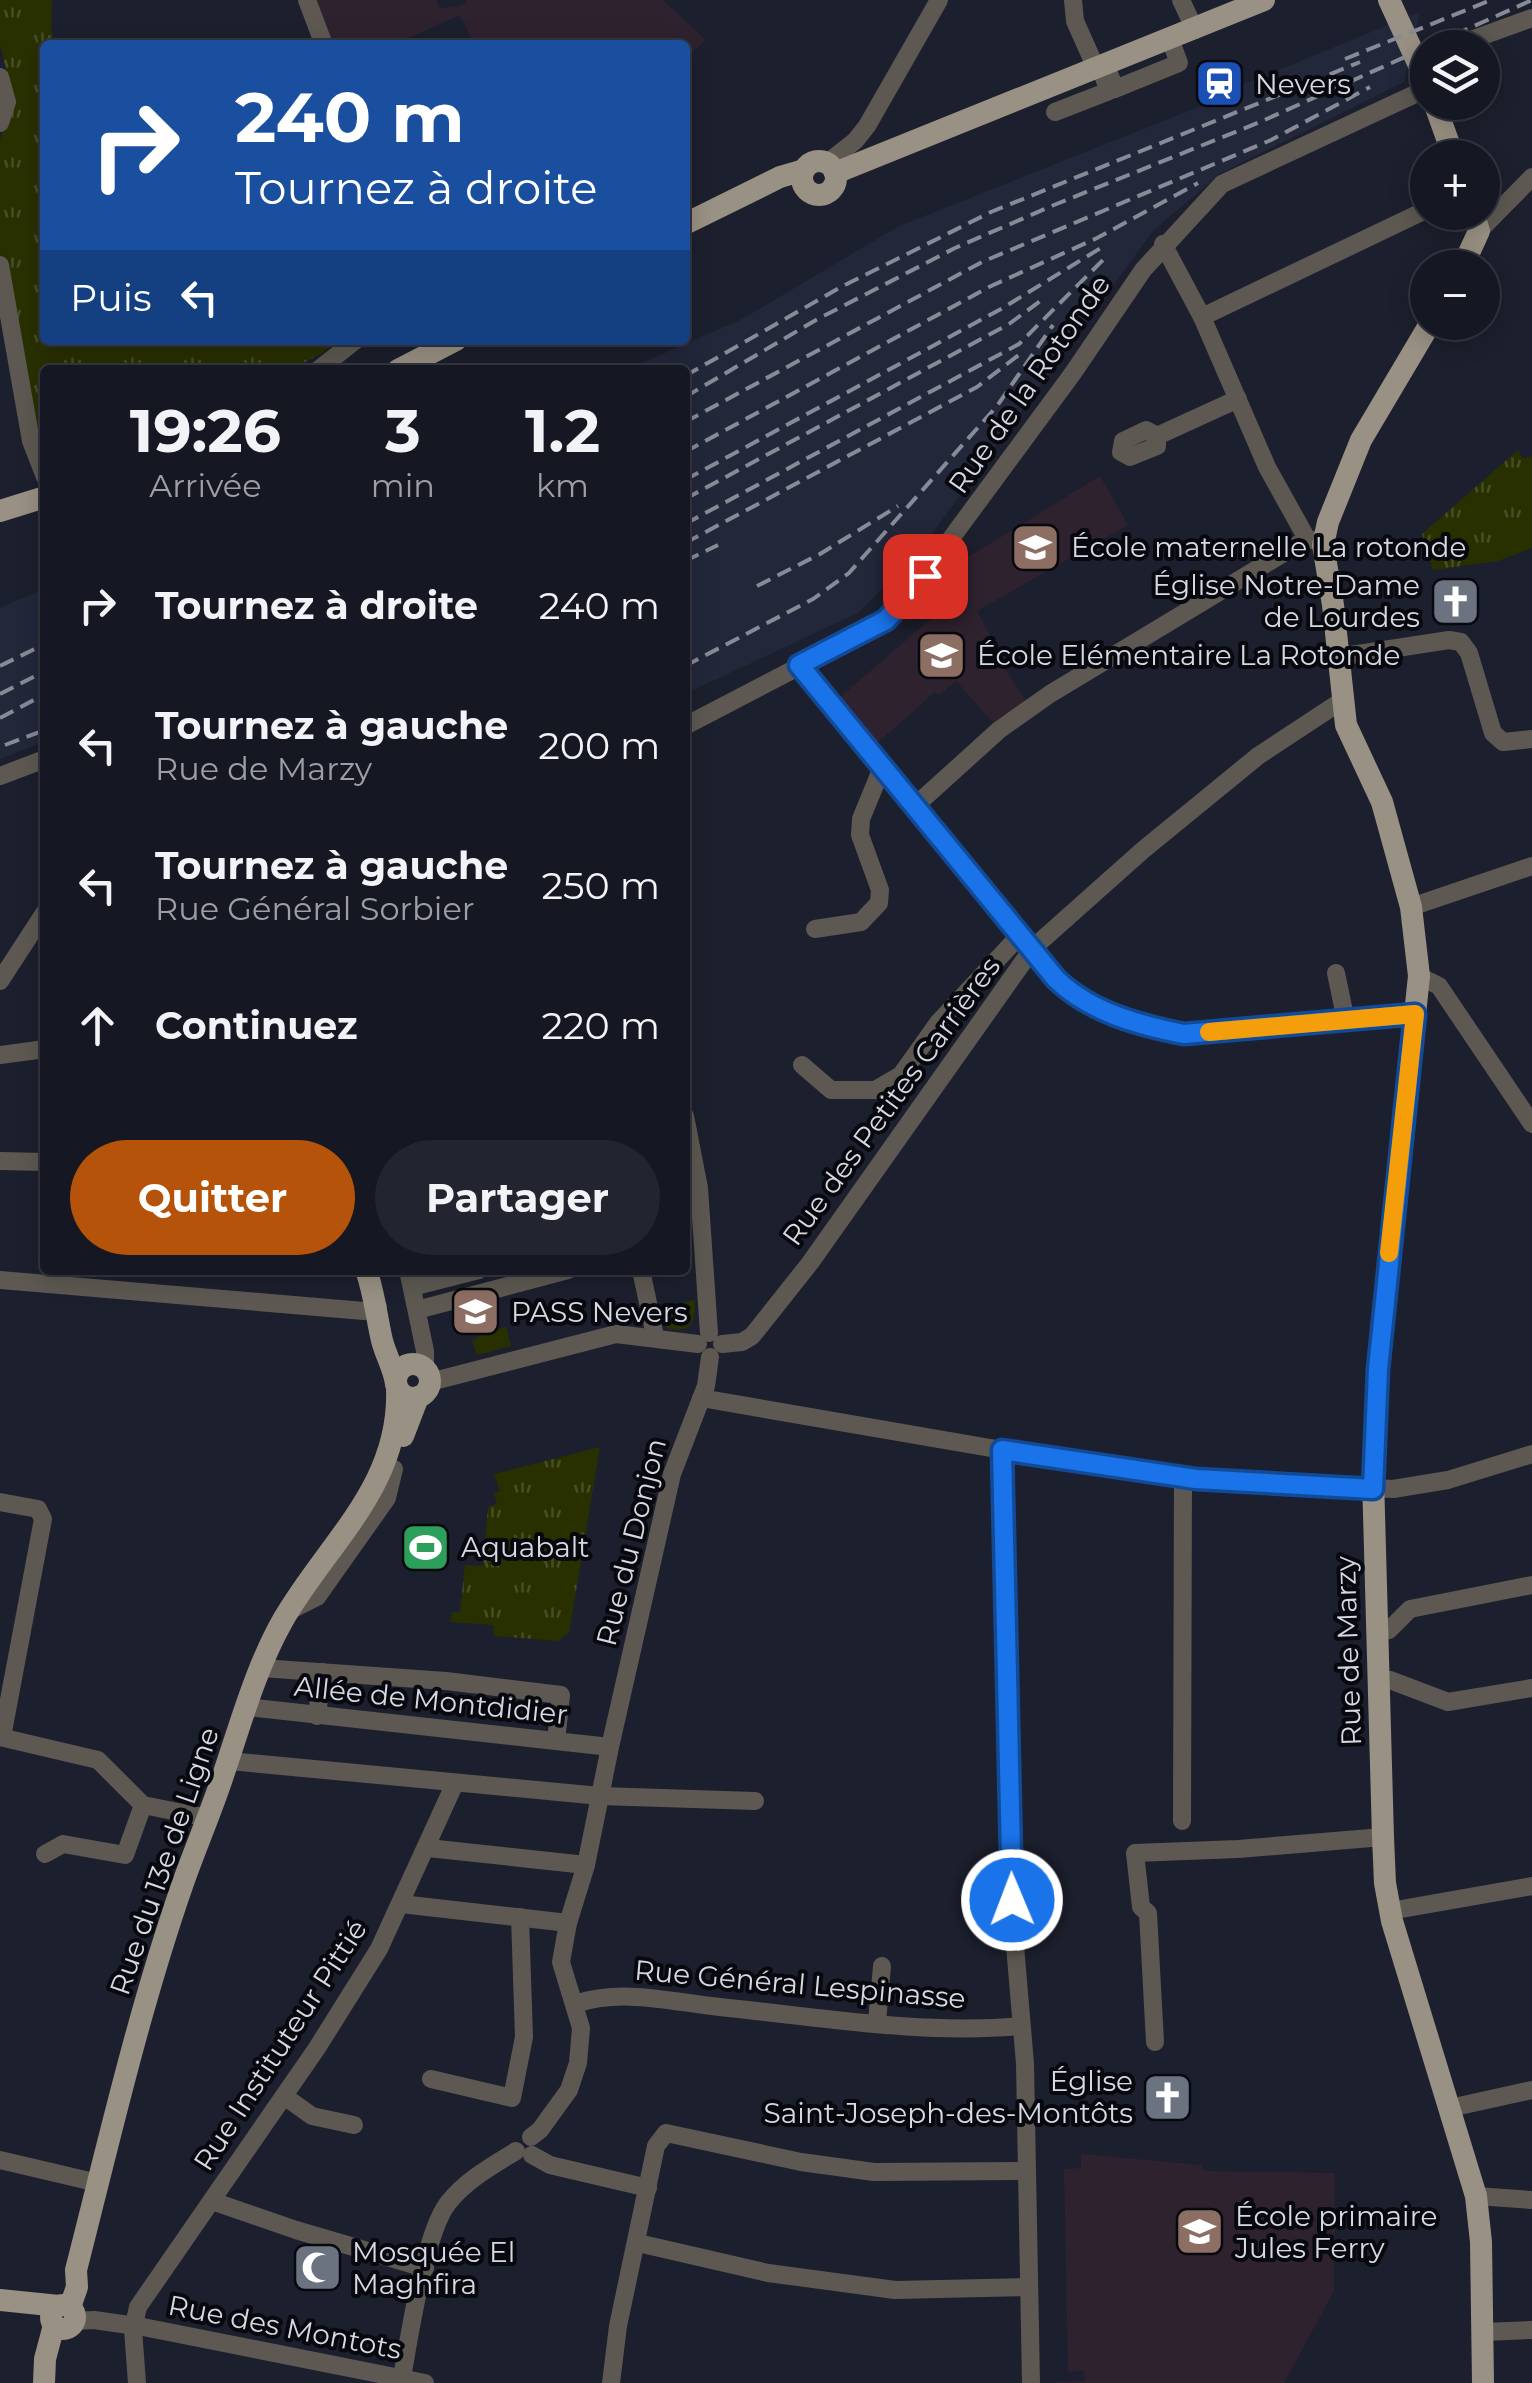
<!DOCTYPE html>
<html lang="fr">
<meta charset="utf-8">
<style>
:root{--surface:#151722;--page:#22242f;--text:#f1f3f6;--muted:#9d9fa5;--line:#343640;--accent:#b45309}
body{margin:0;font-family:Montserrat,sans-serif;background:var(--page);color:var(--text);height:100vh;display:flex;flex-direction:column;font-size:38px;white-space:nowrap}
*{box-sizing:border-box;margin:0}
p{font-size:32px;color:var(--muted)}
.icon{flex:none;width:55px;height:55px;fill:none;stroke:currentColor;stroke-width:2;stroke-linecap:round;stroke-linejoin:round}
.map{position:relative;flex:1;overflow:hidden}
.sheet{position:absolute;left:40px;top:365px;width:650px;height:910px;display:flex;flex-direction:column;background:var(--surface);border-radius:10px;box-shadow:0 5px 25px #0003,0 0 0 2px var(--line)}
.sheet>*{flex:none}
.top-card{position:absolute;left:40px;top:40px;width:650px;height:305px;border-radius:10px;box-shadow:0 5px 25px #0003,0 0 0 2px var(--line);background:#1a4fa0;color:#fff;overflow:hidden}
.tools{position:absolute;left:1410px;top:30px;display:grid;gap:20px}
.tools a{display:grid;place-items:center;width:90px;height:90px;border-radius:50%;background:var(--surface);box-shadow:0 5px 25px #0003,0 0 0 2px var(--line);font-size:50px}
.pin{position:absolute;display:grid;place-items:center;width:85px;height:85px;color:#fff;margin:-42px;border-radius:20px;box-shadow:0 5px 15px #0006}
.me{position:absolute;width:110px;margin:-55px;rotate:359deg;stroke-linejoin:round;filter:drop-shadow(0 0 8px #0008)}
.turn{display:flex;align-items:center;gap:35px;height:210px;padding:0 30px;font-size:45px}
.turn .icon{width:130px;height:130px;stroke-width:2.5}
.turn b{display:block;font-size:70px;line-height:85px}
.then{display:flex;align-items:center;height:95px;padding:0 30px;background:#0003;gap:20px;font-size:38px}
.eta{display:flex;justify-content:space-evenly;align-items:center;height:170px;text-align:center}
.eta b{font-size:60px;font-weight:700;line-height:70px}
.primary-button{display:flex;gap:20px;margin-top:auto;padding:20px 30px}
.primary-button a{flex:1;height:115px;border-radius:60px;background:var(--accent);color:#fff;font-size:40px;font-weight:700;line-height:115px;text-align:center}
.primary-button a+a{background:var(--page);color:var(--text)}
ul{padding:0;list-style:none}
li{display:flex;align-items:center;gap:30px;height:140px;padding:0 30px}
li div{flex:1}
li b{display:block;font-size:38px}
li em{font-style:normal}
.map>svg:first-child{display:block}
</style>
<div class="map">
<svg width="1532" height="2383" viewBox="0 0 1532 2383">
<defs>
<pattern id="grass-tufts" width="24" height="20" patternUnits="userSpaceOnUse" patternTransform="scale(2.5)"><rect width="24" height="20" fill="#293000"/><path d="M3 7l-1-3M5 7V3M7 7l1-3M15 17l-1-3M17 17v-4M19 17l1-3" fill="none" stroke="#474d25"/></pattern>
</defs>
<rect width="100%" height="100%" fill="#1c1f2d"/>
<g fill="#22273a">
<polygon points="1420,12 1404,82 1221,173 1153,231 915,557 858,613 685,694 685,370 626,370 742,319 899,226 1203,105 1202,101"/>
<polygon points="45,588 45,741 0,759 0,608"/>
</g>
<g fill="#2f222f">
<polygon points="316,0 437,0 439,8 455,7 466,4 467,0 663,0 706,40 685,58 685,45 474,45 460,15 392,45 332,45"/>
<polygon points="1100,476 1128,525 977,611 996,646 992,650 1027,702 995,725 956,681 939,695 935,692 875,745 838,699 933,617 917,598 947,558 957,564"/>
<polygon points="1081,2154 1201,2165 1205,2171 1335,2173 1334,2291 1284,2383 1047,2383 1085,2381 1084,2371 1068,2372 1064,2169 1081,2168"/>
</g>
<g fill="url(#grass-tufts)">
<polygon points="0,0 52,0 51,25 54,45 45,45 45,340 339,340 321,354 289,370 45,370 45,453 38,445 0,253 0,140 13,101 0,44"/>
<polygon points="1518,450 1523,459 1532,456 1532,548 1498,561 1433,570 1422,534"/>
<path d="M 695,1300 C 696,1321 691,1334 667,1328 L 663,1307 Z"/>
<polygon points="506,1327 511,1346 477,1355 472,1340 478,1338 477,1334"/>
<polygon points="600,1447 569,1633 558,1641 494,1636 493,1625 450,1622 452,1612 460,1612 465,1565 483,1566 488,1507 497,1504 494,1493 500,1491 494,1474"/>
</g>
<g fill="none" stroke-linecap="round" stroke-linejoin="round">
<g stroke="#5d5952" stroke-width="18">
<polyline points="307,0 324,45"/>
<polyline points="1073,0 1075,21 1095,66"/>
<polyline points="1181,0 1195,30"/>
<polyline points="1449,48 1532,18"/>
<polyline points="1105,63 1115,89 1179,63 1170,39"/>
<polyline points="0,77 7,102 0,123"/>
<polyline points="1055,112 1109,91 1103,75"/>
<polyline points="827,163 855,141 867,126 939,0"/>
<polyline points="1479,231 1532,177"/>
<polyline points="1163,244 1202,317 1267,467 1307,539 1318,541"/>
<polyline points="0,265 31,441 45,477"/>
<polyline points="1202,317 1428,209"/>
<polyline points="318,370 356,340"/>
<polyline points="1157,436 1157,446 1130,457 1121,452 1123,441 1146,430 1157,436 1238,399"/>
<polyline points="1338,657 1449,640 1461,642 1469,653 1493,733 1503,742 1532,739"/>
<path d="M 799,665 L 1056,979 C 1090,1012 1138,1024 1184,1034 L 1415,1014"/>
<polyline points="685,726 873,628 899,609 1073,373 1143,270 1222,184 1428,88"/>
<polyline points="0,776 45,759"/>
<polyline points="915,806 999,730 1050,694 1307,539"/>
<polyline points="1411,907 1532,866"/>
<polyline points="815,929 861,922 879,903 880,890 860,835 861,819 879,775 887,769"/>
<polyline points="1336,973 1346,1021"/>
<polyline points="1419,976 1439,986 1532,1124"/>
<polyline points="0,981 45,912"/>
<polyline points="0,1055 45,1049"/>
<polyline points="802,1065 831,1090 875,1090 901,1075 938,1023 1021,934"/>
<polyline points="685,1116 699,1188 709,1333"/>
<polyline points="0,1161 45,1162"/>
<polyline points="408,1270 425,1351 425,1369"/>
<polyline points="641,1270 655,1336"/>
<polyline points="0,1280 364,1311 378,1307"/>
<polyline points="412,1287 479,1270"/>
<polyline points="417,1310 568,1270"/>
<polyline points="722,1344 742,1342 752,1336 810,1263 1033,948 1143,850 1258,756 1343,700"/>
<polyline points="430,1382 616,1334 698,1344"/>
<polyline points="701,1398 1002,1450 1195,1479 1393,1489 1448,1480 1532,1454"/>
<polyline points="1002,1450 1012,1910 1025,2064 1031,2383"/>
<polyline points="0,1502 38,1509 43,1519 2,1737"/>
<polyline points="291,1610 317,1597 387,1498 394,1469"/>
<polyline points="1377,1632 1389,1630 1410,1609 1532,1585"/>
<polyline points="261,1668 446,1681 561,1695 556,1741"/>
<polyline points="1378,1679 1390,1680 1448,1702 1532,1688"/>
<polyline points="247,1707 610,1747"/>
<polyline points="317,1716 322,1672"/>
<polyline points="0,1737 98,1760 143,1805 208,1818"/>
<polyline points="229,1761 600,1796 755,1801"/>
<polyline points="1182,1821 1183,1477"/>
<polyline points="428,1848 586,1865"/>
<polyline points="45,1854 63,1844 125,1855 143,1805"/>
<polyline points="401,1904 568,1923"/>
<polyline points="1390,1911 1532,1886"/>
<path d="M 575,2004 C 622,1988 672,2002 720,2007 C 818,2017 922,2035 1021,2026"/>
<polyline points="877,2022 882,1966"/>
<polyline points="1155,2042 1148,1913 1141,1907 1135,1853 1238,1849 1383,1837"/>
<polyline points="431,2079 512,2098 524,2037 520,1917"/>
<polyline points="284,2096 312,2116 354,2125"/>
<polyline points="1450,2108 1532,2090"/>
<polyline points="531,2137 540,2130 569,2090 578,2063 581,2028 561,1962 568,1923 586,1865 610,1747 672,1474 706,1386 710,1357"/>
<polyline points="532,2155 550,2165 648,2188"/>
<polyline points="0,2160 98,2183"/>
<polyline points="1476,2196 1532,2200"/>
<polyline points="212,2201 296,2230 425,2268"/>
<polyline points="638,2243 768,2273 895,2290 1029,2287"/>
<polyline points="75,2321 94,2320 143,2327 425,2383"/>
<polyline points="1483,2332 1532,2330"/>
<polyline points="137,2383 133,2329 138,2307 317,2048 379,1949 455,1783"/>
<path d="M 401,2383 C 409,2340 424,2234 448,2203 C 466,2180 492,2166 516,2151"/>
<polyline points="611,2383 618,2326 656,2146 666,2133 801,2162 874,2172 1027,2171"/>
</g>
<g stroke="#999183" stroke-width="22">
<polyline points="1389,0 1428,85"/>
<polyline points="1434,102 1454,158"/>
<circle cx="819" cy="178" r="17"/>
<polyline points="835,173 1264,0"/>
<polyline points="685,224 780,177 804,170"/>
<polyline points="1462,268 1479,231 1473,212"/>
<polyline points="1431,322 1361,440 1328,522 1323,545 1333,605 1346,725 1382,802 1411,907 1419,976 1378,1369 1373,1478 1383,1837 1385,1883 1392,1921 1476,2196 1481,2242 1483,2383"/>
<polyline points="398,370 456,340"/>
<polyline points="0,511 45,497"/>
<path d="M 366,1270 C 374,1292 376,1313 381,1336 C 384,1353 394,1367 396,1384"/>
<circle cx="413" cy="1381" r="17"/>
<polyline points="403,1436 418,1397"/>
<polyline points="0,2300 59,2306"/>
<circle cx="63" cy="2317" r="12"/>
<path d="M 70,2307 L 77,2287 L 76,2270 C 109,2141 139,2009 183,1883 C 194,1852 207,1821 218,1790 C 238,1734 253,1673 283,1620 C 328,1542 401,1486 397,1388"/>
<polyline points="44,2383 45,2359 54,2325"/>
</g>
<g stroke="#888a96" stroke-width="4" stroke-dasharray="15 8" stroke-linecap="butt">
<polyline points="1345,59 1491,0"/>
<polyline points="685,376 841,287 991,212 1360,62"/>
<polyline points="685,397 816,320 955,248 1054,205 1260,122 1532,0"/>
<polyline points="685,422 982,262 1271,140 1370,87"/>
<polyline points="685,452 989,287 1097,238 1198,183"/>
<polyline points="685,480 1001,309 1104,246"/>
<polyline points="685,499 1009,324 1043,299"/>
<polyline points="685,524 1019,344 1108,255"/>
<polyline points="685,543 977,387 1024,351"/>
<polyline points="685,561 718,545"/>
<polyline points="757,586 820,554 898,506"/>
<polyline points="0,666 45,644"/>
<polyline points="685,666 813,599 849,573 997,406 1053,325"/>
<polyline points="0,694 45,671"/>
<polyline points="0,718 45,694"/>
<polyline points="5,745 45,730"/>
</g>
</g>
<g fill="none" stroke-linecap="round" stroke-linejoin="round">
<defs>
<path id="route" d="M 925,576 L 886,620 L 799,665 L 1056,979 C 1090,1012 1138,1025 1184,1034 L 1415,1014 L 1378,1369 L 1373,1489 L 1196,1479 L 1002,1450 L 1012,1900"/>
</defs>
<use href="#route" stroke="#114b97" stroke-width="25"/>
<use href="#route" stroke="#1a73e8" stroke-width="18"/>
<polyline stroke="#f59e0b" stroke-width="18" points="1209,1032 1415,1014 1389,1253"/>
</g>
<defs>
<symbol id="station-square" viewBox="-11 -11 22 22"><rect x="-9" y="-9" width="18" height="18" rx="4" fill="#1a4fb4" stroke="#08090f"/><path d="M-3-6H3Q5-6 5-4V2Q5 4 3 4L4.5 6H3L1.5 4h-3L-3 6H-4.5L-3 4Q-5 4-5 2V-4Q-5-6-3-6ZM-3.5-4v3h7v-3ZM-3.5 1v1.5H-2V1ZM2 1v1.5H3.5V1Z" fill="#fff"/></symbol>
<symbol id="school-square" viewBox="-11 -11 22 22"><rect x="-9" y="-9" width="18" height="18" rx="4" fill="#8d6e63" stroke="#08090f"/><path d="M0-5L7-2L0 1L-7-2ZM-4 1L0 2.5L4 1V4Q0 6-4 4Z" fill="#fff"/></symbol>
<symbol id="church-square" viewBox="-11 -11 22 22"><rect x="-9" y="-9" width="18" height="18" rx="4" fill="#6b7280" stroke="#08090f"/><path d="M-1.2-6h2.4v3.5h3.3v2.4h-3.3V6h-2.4V-.1h-3.3v-2.4h3.3Z" fill="#fff"/></symbol>
<symbol id="university-square" viewBox="-11 -11 22 22"><rect x="-9" y="-9" width="18" height="18" rx="4" fill="#8d6e63" stroke="#08090f"/><path d="M0-5L7-2L0 1L-7-2ZM-4 1L0 2.5L4 1V4Q0 6-4 4Z" fill="#fff"/></symbol>
<symbol id="stadium-square" viewBox="-11 -11 22 22"><rect x="-9" y="-9" width="18" height="18" rx="4" fill="#2e9e5b" stroke="#08090f"/><path d="M0-5a6.5 5 0 1 0 0 10a6.5 5 0 1 0 0-10ZM-3.5-1.8h7v3.6h-7Z" fill="#fff"/></symbol>
<symbol id="mosque-square" viewBox="-11 -11 22 22"><rect x="-9" y="-9" width="18" height="18" rx="4" fill="#6b7280" stroke="#08090f"/><path d="M3.5-4.9A6 6 0 1 0 3.5 4.9A5 5 0 1 1 3.5-4.9Z" fill="#fff"/></symbol>
</defs>
<g fill-rule="evenodd">
<use href="#station-square" x="1192" y="56" width="55" height="55"/>
<use href="#school-square" x="1008" y="520" width="55" height="55"/>
<use href="#church-square" x="1428" y="574" width="55" height="55"/>
<use href="#school-square" x="914" y="628" width="55" height="55"/>
<use href="#university-square" x="448" y="1284" width="55" height="55"/>
<use href="#stadium-square" x="398" y="1520" width="55" height="55"/>
<use href="#church-square" x="1140" y="2070" width="55" height="55"/>
<use href="#school-square" x="1172" y="2204" width="55" height="55"/>
<use href="#mosque-square" x="290" y="2240" width="55" height="55"/>
</g>
<g text-anchor="middle" dominant-baseline="central" stroke-width="8" stroke-linejoin="round" paint-order="stroke">
<g font-size="28" fill="#d6d8e2" stroke="#08090f" text-anchor="start">
<text x="1255" y="84">Nevers</text>
<text x="1071" y="547">École maternelle La rotonde</text>
<text x="1420" y="585" text-anchor="end">Église Notre-Dame<tspan x="1420" dy="32">de Lourdes</tspan></text>
<text x="977" y="655">École Elémentaire La Rotonde</text>
<text x="511" y="1312">PASS Nevers</text>
<text x="461" y="1547">Aquabalt</text>
<text x="1133" y="2081" text-anchor="end">Église<tspan x="1133" dy="32">Saint-Joseph-des-Montôts</tspan></text>
<text x="1235" y="2216">École primaire<tspan x="1235" dy="32">Jules Ferry</tspan></text>
<text x="352" y="2252">Mosquée El<tspan x="352" dy="32">Maghfira</tspan></text>
</g>
<g font-size="28" fill="#d6d8e2" stroke="#08090f">
<text transform="translate(1029 384) rotate(-55)">Rue de la Rotonde</text>
<text transform="translate(891 1101) rotate(-54)">Rue des Petites Carrières</text>
<text transform="translate(631 1542) rotate(-76)">Rue du Donjon</text>
<text transform="translate(1348 1651) rotate(-92)">Rue de Marzy</text>
<text transform="translate(431 1700) rotate(6)">Allée de Montdidier</text>
<text transform="translate(164 1861) rotate(-71)">Rue du 13e de Ligne</text>
<text transform="translate(800 1984) rotate(5)">Rue Général Lespinasse</text>
<text transform="translate(280 2045) rotate(-57)">Rue Instituteur Pittié</text>
<text transform="translate(285 2327) rotate(11)">Rue des Montots</text>
</g>
</g>
</svg>
<div class="tools">
<a><svg class="icon" aria-label="layers" viewBox="0 0 24 24"><path d="M12 4l9 5-9 5-9-5zM3 14l9 5 9-5"/></svg></a>
<a>+</a>
<a>−</a>
</div>
<div class="pin" style="left:925px;top:576px;background:#d93025"><svg class="icon" aria-label="arrive" viewBox="0 0 24 24"><path d="M6 21V4h12l-3 4 3 4H6"/></svg></div>
<svg class="me" style="left:1012px;top:1900px" viewBox="-20 -20 40 40"><circle r="17" fill="#1a73e8" stroke="#fff" stroke-width="3"/><path d="M0-11L8 9 0 5-8 9z" fill="#fff"/></svg>
<div class="top-card">
<div class="turn"><svg class="icon" aria-label="right" viewBox="0 0 24 24"><path d="M7 20v-9h11M14 6l5 5-5 5"/></svg><div><b>240 m</b>Tournez à droite</div></div>
<div class="then">Puis<svg class="icon" aria-label="left" viewBox="0 0 24 24"><path d="M17 20v-9H6M10 6l-5 5 5 5"/></svg></div>
</div>
<section class="sheet">
<div class="eta">
<div><b>19:26</b><p>Arrivée</p></div>
<div><b>3</b><p>min</p></div>
<div><b>1.2</b><p>km</p></div>
</div>
<ul>
<li><svg class="icon" aria-label="right" viewBox="0 0 24 24"><path d="M7 20v-9h11M14 6l5 5-5 5"/></svg><div><b>Tournez à droite</b></div><em>240 m</em></li>
<li><svg class="icon" aria-label="left" viewBox="0 0 24 24"><path d="M17 20v-9H6M10 6l-5 5 5 5"/></svg><div><b>Tournez à gauche</b><p>Rue de Marzy</p></div><em>200 m</em></li>
<li><svg class="icon" aria-label="left" viewBox="0 0 24 24"><path d="M17 20v-9H6M10 6l-5 5 5 5"/></svg><div><b>Tournez à gauche</b><p>Rue Général Sorbier</p></div><em>250 m</em></li>
<li><svg class="icon" aria-label="ahead" viewBox="0 0 24 24"><path d="M12 20V5M6 11l6-6 6 6"/></svg><div><b>Continuez</b></div><em>220 m</em></li>
</ul>
<div class="primary-button"><a>Quitter</a><a>Partager</a></div>
</section>
</div>
